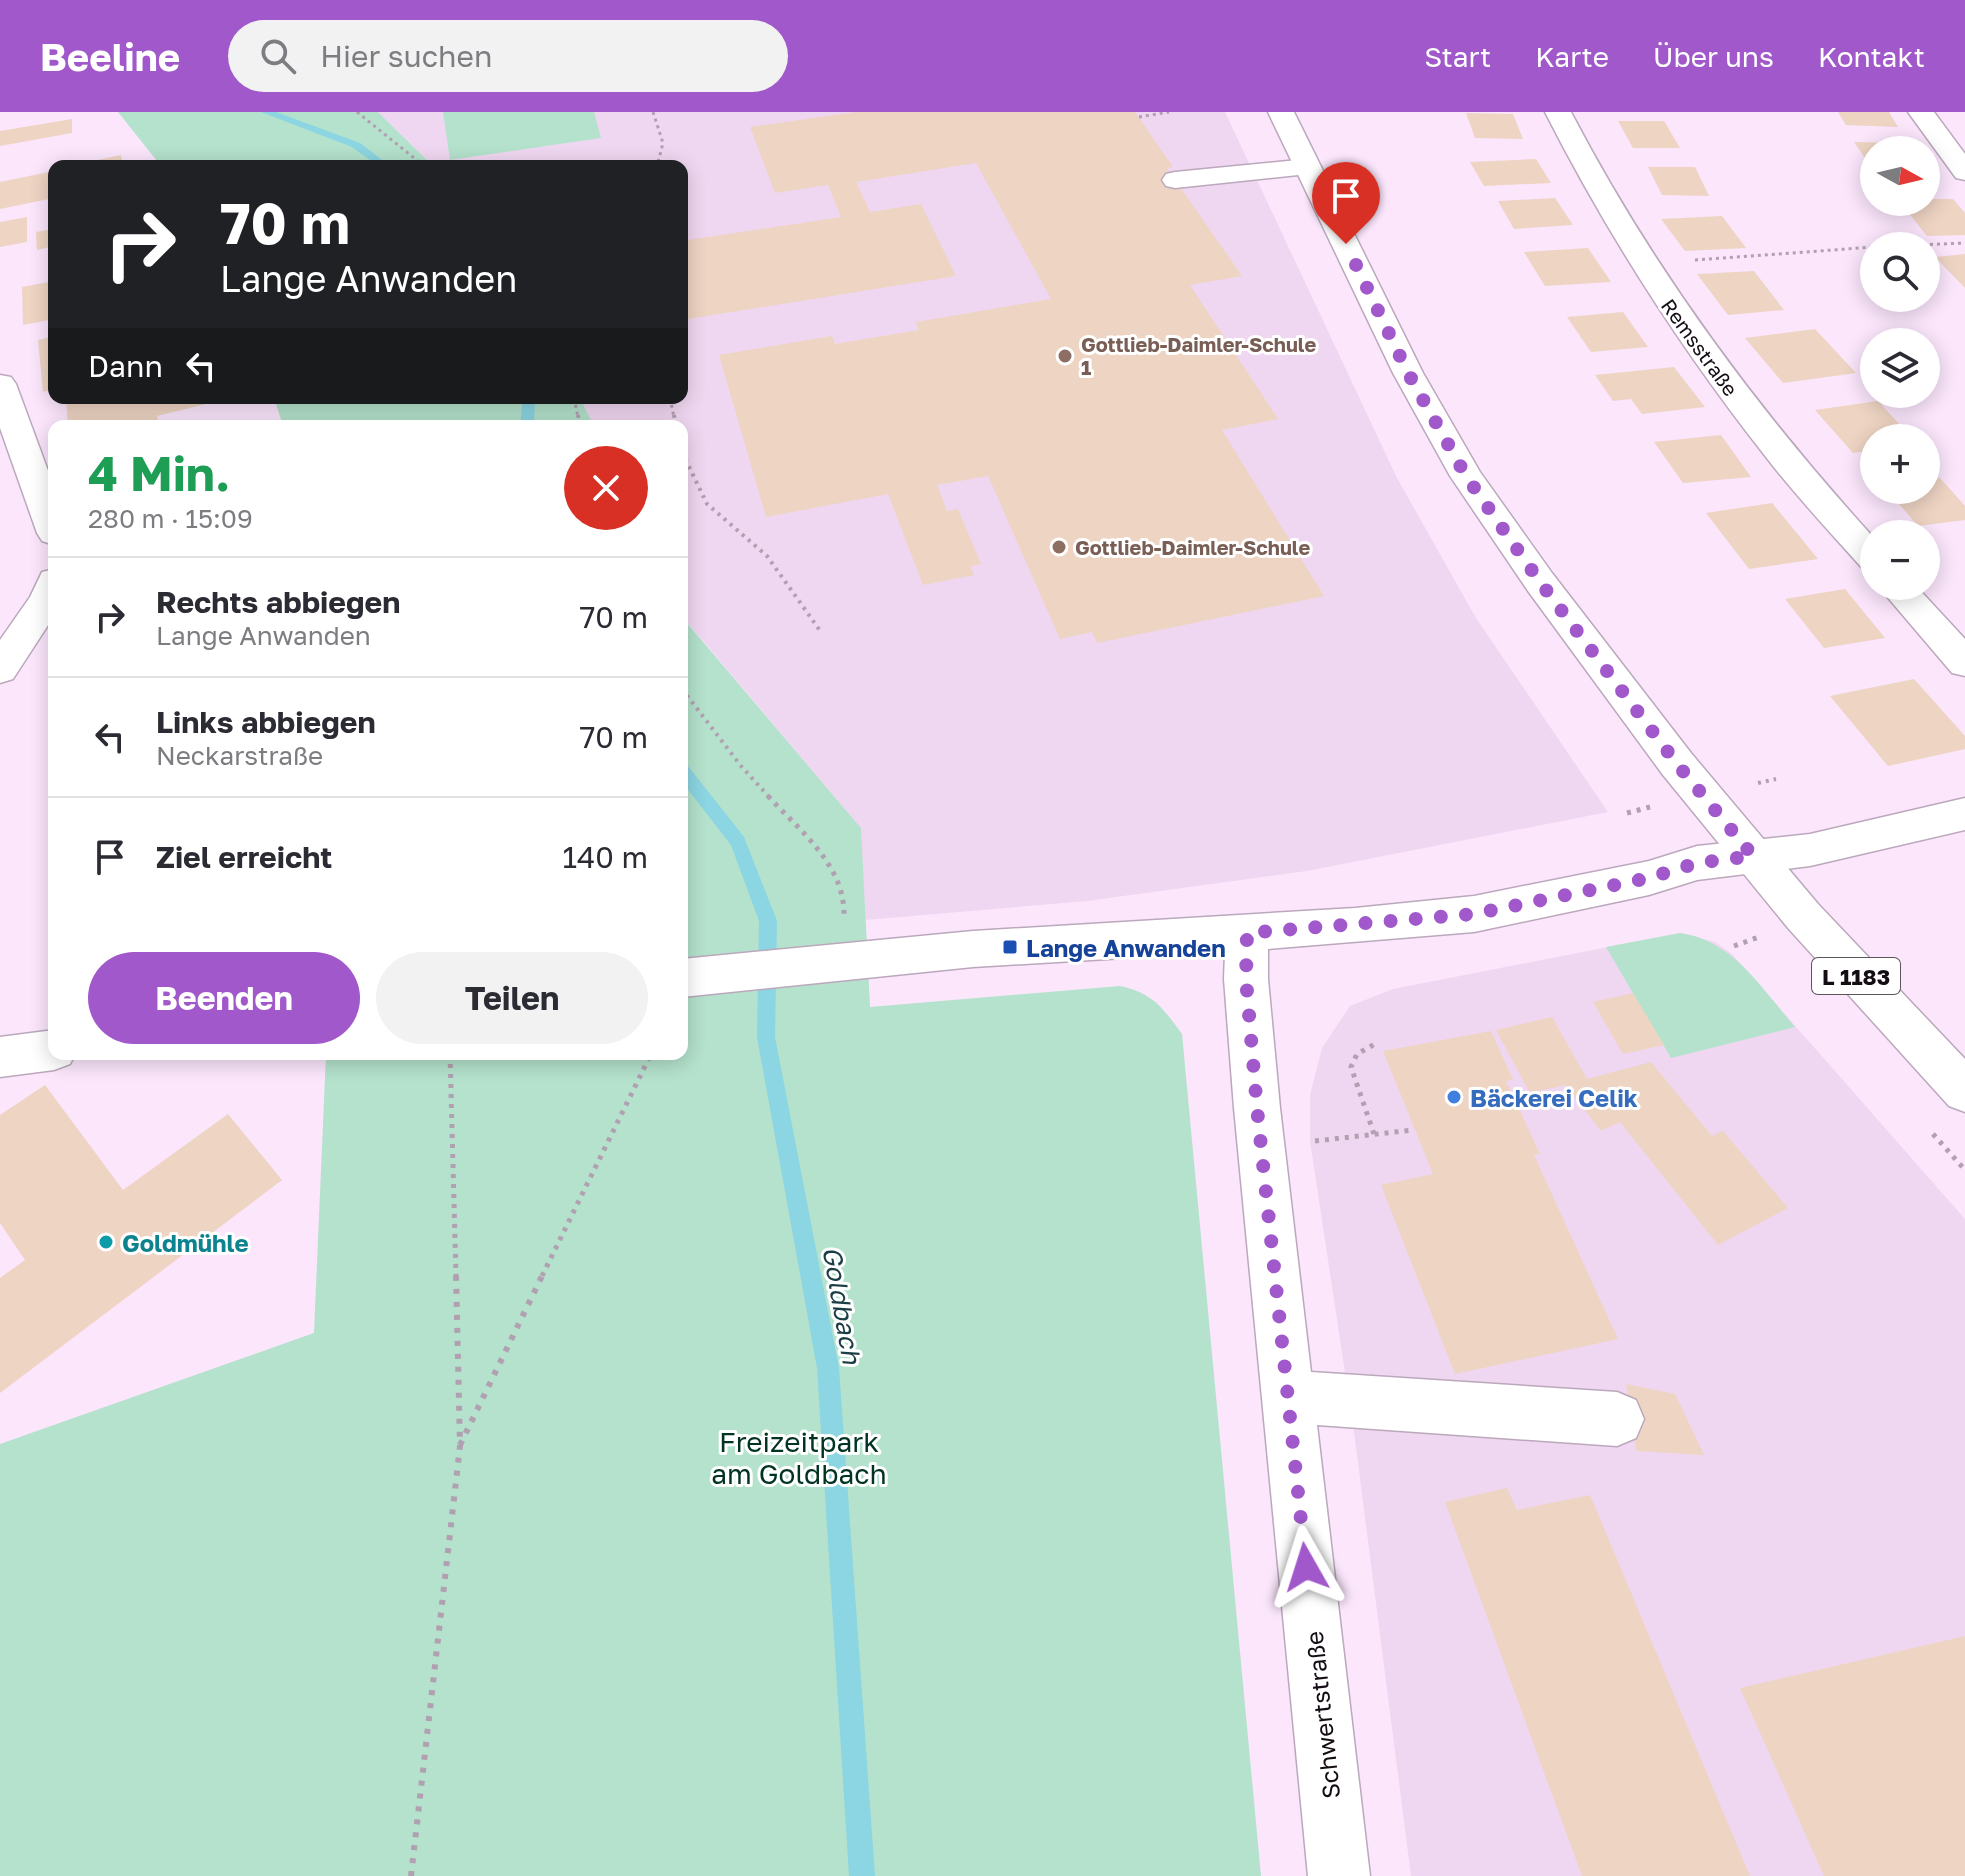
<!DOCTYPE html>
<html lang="de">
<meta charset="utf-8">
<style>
:root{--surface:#fff;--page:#f2f2f3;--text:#2b2b33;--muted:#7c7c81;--line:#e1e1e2;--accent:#a158cb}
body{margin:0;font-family:"Golos Text",sans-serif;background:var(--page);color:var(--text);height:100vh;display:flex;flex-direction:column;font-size:30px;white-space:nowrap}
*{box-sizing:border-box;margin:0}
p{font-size:26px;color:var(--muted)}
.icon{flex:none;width:44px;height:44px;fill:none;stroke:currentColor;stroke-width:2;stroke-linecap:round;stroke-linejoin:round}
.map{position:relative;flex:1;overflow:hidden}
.sheet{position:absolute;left:48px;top:308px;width:640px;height:640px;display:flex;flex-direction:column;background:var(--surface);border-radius:16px;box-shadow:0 4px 20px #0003}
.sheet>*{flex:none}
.top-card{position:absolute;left:48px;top:48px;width:640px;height:244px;border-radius:16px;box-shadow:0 4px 20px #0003;background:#202124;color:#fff;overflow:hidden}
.needle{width:52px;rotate:98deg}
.buttons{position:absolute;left:1860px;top:24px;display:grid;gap:16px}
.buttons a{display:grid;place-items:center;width:80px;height:80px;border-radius:50%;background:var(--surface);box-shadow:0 4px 20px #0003;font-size:40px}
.pin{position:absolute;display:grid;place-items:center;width:68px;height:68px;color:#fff;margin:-82px -34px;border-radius:50% 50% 50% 0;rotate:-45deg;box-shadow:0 0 8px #0007}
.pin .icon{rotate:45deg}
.me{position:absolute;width:88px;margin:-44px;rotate:354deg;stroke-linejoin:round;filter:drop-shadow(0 0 6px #0008)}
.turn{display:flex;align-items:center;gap:28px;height:168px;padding:0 40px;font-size:36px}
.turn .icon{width:104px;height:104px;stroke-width:2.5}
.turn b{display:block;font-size:56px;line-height:68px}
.then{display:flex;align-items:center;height:76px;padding:0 40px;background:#0003;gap:16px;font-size:30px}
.round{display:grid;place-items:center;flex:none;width:84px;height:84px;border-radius:42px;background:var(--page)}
.overview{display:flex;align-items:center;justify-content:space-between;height:136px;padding:0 40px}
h1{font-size:48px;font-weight:700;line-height:60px;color:#1e9e55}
.cta{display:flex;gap:16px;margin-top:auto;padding:16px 40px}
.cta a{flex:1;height:92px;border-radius:48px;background:var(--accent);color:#fff;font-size:32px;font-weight:700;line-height:92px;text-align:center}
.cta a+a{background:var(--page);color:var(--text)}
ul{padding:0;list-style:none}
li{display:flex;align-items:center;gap:24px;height:120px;padding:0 40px;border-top:2px solid var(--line)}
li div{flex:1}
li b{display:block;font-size:30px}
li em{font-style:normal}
header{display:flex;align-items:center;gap:48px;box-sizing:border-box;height:112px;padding:0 40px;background:var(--accent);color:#fff}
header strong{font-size:38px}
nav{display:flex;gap:44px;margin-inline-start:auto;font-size:28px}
.search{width:560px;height:72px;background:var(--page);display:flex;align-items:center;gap:20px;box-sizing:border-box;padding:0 28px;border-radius:44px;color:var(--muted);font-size:30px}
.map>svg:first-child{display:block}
</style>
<header>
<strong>Beeline</strong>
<div class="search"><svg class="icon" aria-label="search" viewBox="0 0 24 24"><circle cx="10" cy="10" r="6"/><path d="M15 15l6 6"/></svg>Hier suchen</div>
<nav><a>Start</a><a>Karte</a><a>Über uns</a><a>Kontakt</a></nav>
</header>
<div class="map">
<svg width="1965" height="1764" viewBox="0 0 1965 1764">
<rect width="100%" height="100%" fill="#fbe6fc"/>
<g fill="#f0d7f1">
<polygon points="378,0 1225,0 1397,366 1476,506 1608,700 1307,759 1087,789 865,808 861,716 682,504 682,314 594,314 580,286 682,286 682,54 433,54"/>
<polygon points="1680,821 1715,830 1732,842 1965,1107 1965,1764 1411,1764 1354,1320 1310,1029 1310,983 1322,936 1350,894 1393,877"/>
</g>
<g fill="#b4e2cc">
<polygon points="118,0 378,0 433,54 161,54"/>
<polygon points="443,0 594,0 601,26 450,48"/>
<polygon points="274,286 580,286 594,314 283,314"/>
<path d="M 682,505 L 861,716 L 870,895 L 1120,874 C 1153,881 1163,896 1182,922 L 1261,1764 L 0,1764 L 0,1332 L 314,1221 L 326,942 L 682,942 Z"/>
<path d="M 1680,821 C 1733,828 1762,877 1795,915 L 1671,946 L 1606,835 Z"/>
</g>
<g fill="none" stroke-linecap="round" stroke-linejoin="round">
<g fill="#8cd5e2" fill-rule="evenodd">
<polygon points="261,0 276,0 360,31 390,54 378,54 352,35"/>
<polygon points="523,286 535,286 534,314 520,314"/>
<polygon points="682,652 688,654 744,725 777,809 775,925 839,1256 875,1764 849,1764 817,1256 757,925 759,809 731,733 682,670"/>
</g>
</g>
<g fill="#eed4c3">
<polygon points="856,0 1135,0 1173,55 1167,56 1242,164 1190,173 1278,307 1222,318 1324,484 1097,531 1092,520 1060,527 988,364 937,373 947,399 958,397 981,452 970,454 974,463 923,473 888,382 766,405 719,243 832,224 835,232 919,218 916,210 1051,187 976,51 856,70 870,100 921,92 956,164 682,208 682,129 841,105 828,73 775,81 750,15"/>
<polygon points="1838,0 1889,0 1898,15 1846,13"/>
<polygon points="1466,1 1513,2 1523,27 1475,26"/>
<polygon points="72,7 72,21 0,34 0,19"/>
<polygon points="1618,9 1664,9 1680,36 1633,36"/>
<polygon points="1854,30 1910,31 1915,38 1874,38 1874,59"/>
<polygon points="121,43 123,54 75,54 74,53"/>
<polygon points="1536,47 1551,71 1484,74 1470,50"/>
<polygon points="1648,55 1695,55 1709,84 1662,83"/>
<polygon points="54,59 54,86 0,97 0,70"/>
<polygon points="1555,86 1573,113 1514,117 1498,89"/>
<polygon points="1926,87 1953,87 1965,101 1965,123 1927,124 1900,90 1926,90"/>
<polygon points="1722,104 1746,136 1685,139 1661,107"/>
<polygon points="27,105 27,130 0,135 0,110"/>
<polygon points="54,117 54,134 37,138 36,120"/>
<polygon points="1588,136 1611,170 1545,174 1524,140"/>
<polygon points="1965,142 1965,176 1935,145"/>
<polygon points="1754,159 1784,198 1728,203 1697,162"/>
<polygon points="54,169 54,207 23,213 22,175"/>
<polygon points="1623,200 1648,235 1591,240 1567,205"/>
<polygon points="1815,217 1856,261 1783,271 1745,226"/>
<polygon points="54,224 54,277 43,280 38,228"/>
<polygon points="1674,255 1705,295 1642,302 1631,287 1613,289 1595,263"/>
<polygon points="74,286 226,286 226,287 157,304 158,309 137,314 68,314 66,288"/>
<polygon points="1878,289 1912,326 1874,326 1874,338 1853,341 1815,298"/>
<polygon points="1721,323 1751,365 1683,371 1654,330"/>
<polygon points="1940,366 1965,394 1965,408 1918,414 1887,378 1926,378 1926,368"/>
<polygon points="1772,391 1818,447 1749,457 1706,401"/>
<polygon points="1845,477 1885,526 1824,536 1785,487"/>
<polygon points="1914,567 1965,624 1965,637 1888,654 1830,584"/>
<polygon points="1633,881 1664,933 1623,942 1593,890"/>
<polygon points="1552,905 1587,967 1651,950 1712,1024 1723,1019 1788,1096 1718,1133 1620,1010 1601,1019 1565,973 1530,981 1496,918"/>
<polygon points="1491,919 1513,968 1506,969 1540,1042 1534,1043 1618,1227 1455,1262 1381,1073 1433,1062 1383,939"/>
<polygon points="45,973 123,1078 228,1002 282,1068 0,1281 0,1166 25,1148 0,1111 0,1003"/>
<polygon points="1626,1272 1675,1282 1704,1343 1636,1339"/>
<polygon points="1507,1376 1517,1398 1590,1383 1750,1764 1582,1764 1445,1390"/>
<polygon points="1965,1524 1965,1764 1824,1764 1740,1576"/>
</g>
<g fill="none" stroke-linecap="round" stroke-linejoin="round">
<defs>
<g id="minor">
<path d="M 1545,0 L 1571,0 C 1653,157 1755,295 1874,426 L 1874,460 L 1862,456 C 1830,420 1796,384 1766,345 C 1681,237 1607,122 1545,0 Z"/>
<polygon points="1908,0 1934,0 1965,42 1965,68 1956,66"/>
<polygon points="1308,47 1317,49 1321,55 1317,61 1175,76 1166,74 1162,68 1166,62 1175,60"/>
<polygon points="0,263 11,265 16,272 54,375 54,433 42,429 37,421 0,316"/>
<polygon points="54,457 54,504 13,567 0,571 0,528 30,485 42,460"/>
<polygon points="1878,474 1916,474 1965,527 1965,564 1952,561"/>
<polygon points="1965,686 1965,718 1810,754 1697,768 1649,783 1474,820 1268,837 1268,867 1280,996 1311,1260 1617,1280 1636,1288 1644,1307 1636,1326 1617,1334 1317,1313 1370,1764 1308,1764 1234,996 1224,867 1225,840 973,855 682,885 682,847 973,819 1355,796 1474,784 1649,749 1697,734 1810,722"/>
<polygon points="54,918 54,942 75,942 70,952 54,958 0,965 0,925"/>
</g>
<polygon id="major" points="1268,0 1294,0 1423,261 1480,360 1552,461 1691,641 1818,792 1965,947 1965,1000 1949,994 1788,816 1663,663 1528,479 1450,364 1393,261"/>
</defs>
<use href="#minor" stroke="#bba8bc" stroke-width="3"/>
<use href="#major" stroke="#bba8bc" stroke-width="3"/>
<g stroke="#b1a0b1" stroke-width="3" stroke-dasharray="3 4" stroke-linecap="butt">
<polyline points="357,0 424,54"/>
<polyline points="653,0 663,31 657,54"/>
<polyline points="1139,5 1169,0"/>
<polyline points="1895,134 1965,131"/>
<polyline points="1695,148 1874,135"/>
<polyline points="574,286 578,305"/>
<polyline points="670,286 674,305"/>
</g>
<g stroke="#b1a0b1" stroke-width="4" stroke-dasharray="3 5" stroke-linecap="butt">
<polyline points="578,303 580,314"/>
<polyline points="674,303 676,314"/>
<polyline points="682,340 707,392 767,444 821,520"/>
<polyline points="682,577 741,654 770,686"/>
<polyline points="1758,671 1776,667"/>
</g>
<g stroke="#b1a0b1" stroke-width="5" stroke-dasharray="4 6" stroke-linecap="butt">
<path d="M 768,684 C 799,718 844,752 844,802"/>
<polyline points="1627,701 1650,695"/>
<polyline points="1734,834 1759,825"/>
<polyline points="450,942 456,1164"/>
<polyline points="1374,1022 1351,955 1357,942 1375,932"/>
<polyline points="1933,1022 1965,1058"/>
<polyline points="1315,1029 1413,1018"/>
<polyline points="542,1164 651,942"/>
</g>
<g stroke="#b1a0b1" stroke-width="6" stroke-dasharray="5 8" stroke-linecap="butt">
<polyline points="460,1333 543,1162"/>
<polyline points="411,1764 460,1334 456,1162"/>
</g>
<use href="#minor" fill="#fff" fill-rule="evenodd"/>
<use href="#major" fill="#fff" fill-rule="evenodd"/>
</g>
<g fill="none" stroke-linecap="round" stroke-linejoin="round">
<polyline stroke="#a158cb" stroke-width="14" stroke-dasharray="0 25.2" points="1306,1455 1257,996 1246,867 1247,821 1474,802 1649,766 1697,751 1753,744 1677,652 1540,470 1466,364 1408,261 1346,132"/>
</g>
<g fill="#8d6e63" stroke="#fff" stroke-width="3">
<circle cx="1065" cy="244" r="8"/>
<circle cx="1059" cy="435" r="8"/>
</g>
<rect fill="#1a4fb4" stroke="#fff" stroke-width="3" x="1002" y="827" width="16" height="16" rx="4"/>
<circle fill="#3f7fe0" stroke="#fff" stroke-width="3" cx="1454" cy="985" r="8"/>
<circle fill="#0f9aa8" stroke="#fff" stroke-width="3" cx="106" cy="1130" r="8"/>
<g text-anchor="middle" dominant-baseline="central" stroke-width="6" stroke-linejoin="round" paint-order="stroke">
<g font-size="20" font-weight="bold" fill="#785e54" stroke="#fff" text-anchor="start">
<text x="1081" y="232">Gottlieb-Daimler-Schule<tspan x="1081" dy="23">1</tspan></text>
<text x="1075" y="435">Gottlieb-Daimler-Schule</text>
</g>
<g font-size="20" fill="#140d14" stroke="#fff">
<text transform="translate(1700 235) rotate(54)">Remsstraße</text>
</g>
<rect fill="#fff" stroke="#5a565a" stroke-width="2" x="1812" y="846" width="88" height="36" rx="6"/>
<g font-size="22" font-weight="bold" fill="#140d14">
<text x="1856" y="864">L 1183</text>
</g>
<g font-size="24" font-weight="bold" fill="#164399" stroke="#fff" text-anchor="start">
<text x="1026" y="835">Lange Anwanden</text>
</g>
<g font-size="24" font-weight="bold" fill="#366cbe" stroke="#fff" text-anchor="start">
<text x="1470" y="985">Bäckerei Celik</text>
</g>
<g font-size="24" font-weight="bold" fill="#0d838f" stroke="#fff" text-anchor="start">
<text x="122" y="1130">Goldmühle</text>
</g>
<g font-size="24" fill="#140d14" stroke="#fff">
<text transform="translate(1322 1603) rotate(-96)">Schwertstraße</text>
</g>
<g font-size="26" font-style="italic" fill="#1b3e45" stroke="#fff">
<text transform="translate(842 1193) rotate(80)">Goldbach</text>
</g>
<g font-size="28" fill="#032" stroke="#fff">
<text x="799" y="1329">Freizeitpark<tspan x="799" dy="32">am Goldbach</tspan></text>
</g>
</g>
</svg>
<div class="buttons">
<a><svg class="needle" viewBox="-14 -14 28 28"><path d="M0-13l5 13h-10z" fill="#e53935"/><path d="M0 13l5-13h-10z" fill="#7c7c81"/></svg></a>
<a><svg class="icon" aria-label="search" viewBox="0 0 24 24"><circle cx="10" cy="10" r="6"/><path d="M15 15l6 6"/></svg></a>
<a><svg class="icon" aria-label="layers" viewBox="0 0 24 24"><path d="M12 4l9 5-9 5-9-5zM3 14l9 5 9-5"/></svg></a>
<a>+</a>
<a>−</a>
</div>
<div class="pin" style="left:1346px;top:132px;background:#d93025"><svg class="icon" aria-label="arrive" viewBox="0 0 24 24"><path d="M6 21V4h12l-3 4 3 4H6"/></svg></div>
<svg class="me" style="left:1306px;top:1455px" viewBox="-20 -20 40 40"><path d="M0-17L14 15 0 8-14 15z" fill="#a158cb" stroke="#fff" stroke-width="4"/></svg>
<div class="top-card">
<div class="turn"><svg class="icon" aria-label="right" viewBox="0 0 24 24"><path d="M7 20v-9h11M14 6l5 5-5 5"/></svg><div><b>70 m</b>Lange Anwanden</div></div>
<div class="then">Dann<svg class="icon" aria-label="left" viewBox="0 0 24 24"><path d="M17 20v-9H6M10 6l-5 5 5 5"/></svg></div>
</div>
<section class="sheet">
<div class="overview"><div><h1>4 Min.</h1><p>280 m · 15:09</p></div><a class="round" style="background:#d93025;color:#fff"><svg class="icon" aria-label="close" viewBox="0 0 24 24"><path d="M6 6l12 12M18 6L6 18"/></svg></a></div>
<ul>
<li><svg class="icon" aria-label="right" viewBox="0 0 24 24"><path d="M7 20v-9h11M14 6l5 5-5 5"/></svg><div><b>Rechts abbiegen</b><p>Lange Anwanden</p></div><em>70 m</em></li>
<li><svg class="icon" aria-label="left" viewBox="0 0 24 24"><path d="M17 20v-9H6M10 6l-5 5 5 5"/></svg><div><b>Links abbiegen</b><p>Neckarstraße</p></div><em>70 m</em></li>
<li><svg class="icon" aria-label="arrive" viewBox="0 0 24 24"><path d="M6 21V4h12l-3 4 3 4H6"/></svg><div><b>Ziel erreicht</b></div><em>140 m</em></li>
</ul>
<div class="cta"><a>Beenden</a><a>Teilen</a></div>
</section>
</div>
